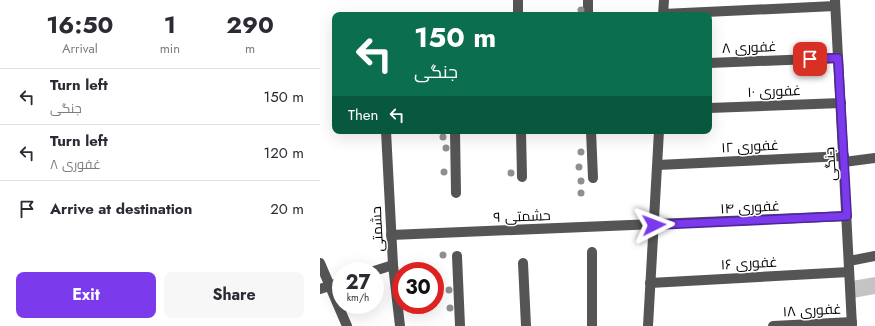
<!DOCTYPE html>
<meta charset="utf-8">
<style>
:root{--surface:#fff;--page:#f7f7f7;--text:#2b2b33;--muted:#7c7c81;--line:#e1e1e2;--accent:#7c3aed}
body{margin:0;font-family:Jost,Cairo,sans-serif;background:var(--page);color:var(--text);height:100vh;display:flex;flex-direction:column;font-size:15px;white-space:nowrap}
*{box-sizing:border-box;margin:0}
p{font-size:13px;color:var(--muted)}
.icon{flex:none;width:22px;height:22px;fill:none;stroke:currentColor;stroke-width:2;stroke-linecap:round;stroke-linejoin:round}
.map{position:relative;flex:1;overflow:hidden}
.drawer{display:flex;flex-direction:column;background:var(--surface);width:320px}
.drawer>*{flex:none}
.top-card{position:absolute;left:12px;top:12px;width:380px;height:122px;border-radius:8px;box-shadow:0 4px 16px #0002;background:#0b6e4f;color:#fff;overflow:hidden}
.speed{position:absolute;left:12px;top:262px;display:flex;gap:8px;font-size:20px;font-weight:700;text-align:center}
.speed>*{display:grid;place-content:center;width:52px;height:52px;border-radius:50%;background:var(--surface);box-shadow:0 4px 16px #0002;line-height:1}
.speed small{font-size:10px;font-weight:400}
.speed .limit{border:6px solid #d22;background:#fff;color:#111}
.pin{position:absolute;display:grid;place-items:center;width:34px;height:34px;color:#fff;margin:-17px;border-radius:8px;box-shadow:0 2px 6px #0006}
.me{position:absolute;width:44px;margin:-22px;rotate:87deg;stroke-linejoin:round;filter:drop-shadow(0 0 3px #0008)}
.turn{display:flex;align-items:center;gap:14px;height:84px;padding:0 16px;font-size:18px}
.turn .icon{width:52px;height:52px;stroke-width:2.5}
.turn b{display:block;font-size:28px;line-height:34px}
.then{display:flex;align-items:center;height:38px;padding:0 16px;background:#0003;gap:8px;font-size:15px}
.eta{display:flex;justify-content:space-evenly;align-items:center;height:68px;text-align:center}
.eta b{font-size:24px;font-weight:700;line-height:28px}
.button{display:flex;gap:8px;margin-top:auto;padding:8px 16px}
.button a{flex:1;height:46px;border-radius:8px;background:var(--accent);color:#fff;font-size:16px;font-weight:700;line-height:46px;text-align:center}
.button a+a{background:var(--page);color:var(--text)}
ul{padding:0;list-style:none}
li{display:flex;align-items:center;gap:12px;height:56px;padding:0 16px;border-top:1px solid var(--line)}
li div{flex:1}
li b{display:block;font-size:15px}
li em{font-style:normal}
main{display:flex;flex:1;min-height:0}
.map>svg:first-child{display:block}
</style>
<main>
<section class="drawer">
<div class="eta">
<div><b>16:50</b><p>Arrival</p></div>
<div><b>1</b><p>min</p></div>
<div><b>290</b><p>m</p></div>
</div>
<ul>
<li><svg class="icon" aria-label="left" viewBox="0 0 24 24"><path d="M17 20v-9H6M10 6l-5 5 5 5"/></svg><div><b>Turn left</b><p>جنگی</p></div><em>150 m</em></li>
<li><svg class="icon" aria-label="left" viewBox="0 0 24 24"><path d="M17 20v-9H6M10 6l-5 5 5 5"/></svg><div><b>Turn left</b><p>غفوری ۸</p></div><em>120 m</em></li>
<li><svg class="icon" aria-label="arrive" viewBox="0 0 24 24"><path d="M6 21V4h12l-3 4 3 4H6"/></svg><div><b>Arrive at destination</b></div><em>20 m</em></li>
</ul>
<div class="button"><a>Exit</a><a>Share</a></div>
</section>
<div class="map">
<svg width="555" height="326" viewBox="0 0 555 326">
<rect width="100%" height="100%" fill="#fff"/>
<polygon fill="#c4c4c4" points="555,277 555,294 533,298 532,281"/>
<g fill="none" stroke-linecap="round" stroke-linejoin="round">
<g stroke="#555" stroke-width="10">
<polyline points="198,0 198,15"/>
<polyline points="268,0 268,15"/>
<polyline points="515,0 532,326"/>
<polyline points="343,14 515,6"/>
<polyline points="343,15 344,0"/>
<polyline points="389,63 518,58"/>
<polyline points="389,108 521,103"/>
<polyline points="66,131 73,265 80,326"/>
<polyline points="135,131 136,193"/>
<polyline points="201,131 202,177"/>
<polyline points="271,131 273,178"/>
<polyline points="524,162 555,158"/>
<polyline points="338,165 524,156"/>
<polyline points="71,235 527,216"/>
<polyline points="137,256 140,326"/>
<polyline points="529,261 555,256"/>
<polyline points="0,263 27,326"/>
<polyline points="203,263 206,326"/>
<polyline points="54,271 73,265"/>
<polyline points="330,283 529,272"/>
<polyline points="0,289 21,282"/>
<polyline points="272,326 272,252"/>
<polyline points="328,326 339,131"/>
<polyline points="453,326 532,322"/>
</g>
</g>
<g fill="#8f8f8f">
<circle cx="261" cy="10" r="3.5"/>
<circle cx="123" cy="137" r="3.5"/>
<circle cx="126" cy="148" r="3.5"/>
<circle cx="261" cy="152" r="3.5"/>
<circle cx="259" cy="167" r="3.5"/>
<circle cx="124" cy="172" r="3.5"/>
<circle cx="191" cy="173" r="3.5"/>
<circle cx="261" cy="181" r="3.5"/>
<circle cx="261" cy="193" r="3.5"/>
<circle cx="123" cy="255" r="3.5"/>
<circle cx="129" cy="290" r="3.5"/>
<circle cx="130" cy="308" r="3.5"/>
</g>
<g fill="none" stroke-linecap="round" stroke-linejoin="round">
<defs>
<polyline id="route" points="334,225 527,216 518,58 490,59"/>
</defs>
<use href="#route" stroke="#51269a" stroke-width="10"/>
<use href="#route" stroke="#7c3aed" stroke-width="7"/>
</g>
<g text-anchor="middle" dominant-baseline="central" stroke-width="3" stroke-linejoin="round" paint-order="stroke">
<g font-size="14" fill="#000" stroke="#fff">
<text transform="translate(429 47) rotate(-2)">غفوری ۸</text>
<text transform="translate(454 91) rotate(-2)">غفوری ۱۰</text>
<text transform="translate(430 146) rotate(-3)">غفوری ۱۲</text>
<text transform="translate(510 164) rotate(-93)">جنگی</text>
<text transform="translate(430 207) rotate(-3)">غفوری ۱۴</text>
<text transform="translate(202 216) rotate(-2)">حشمتی ۹</text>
<text transform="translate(57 229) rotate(-93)">حشمتی</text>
<text transform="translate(429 263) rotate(-3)">غفوری ۱۶</text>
<text transform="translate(492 310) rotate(-3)">غفوری ۱۸</text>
</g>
</g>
</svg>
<div class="speed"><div>27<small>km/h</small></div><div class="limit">30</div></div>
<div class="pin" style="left:490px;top:59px;background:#d93025"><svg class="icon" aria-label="arrive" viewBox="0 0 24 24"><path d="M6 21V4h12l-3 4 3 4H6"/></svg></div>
<svg class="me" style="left:334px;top:225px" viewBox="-20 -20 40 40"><path d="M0-17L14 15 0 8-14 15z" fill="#7c3aed" stroke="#fff" stroke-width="4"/></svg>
<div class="top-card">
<div class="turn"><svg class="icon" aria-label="left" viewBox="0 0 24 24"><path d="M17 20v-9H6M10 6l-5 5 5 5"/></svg><div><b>150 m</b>جنگی</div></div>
<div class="then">Then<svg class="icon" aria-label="left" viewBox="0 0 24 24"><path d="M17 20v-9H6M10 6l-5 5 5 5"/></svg></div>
</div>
</div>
</main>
